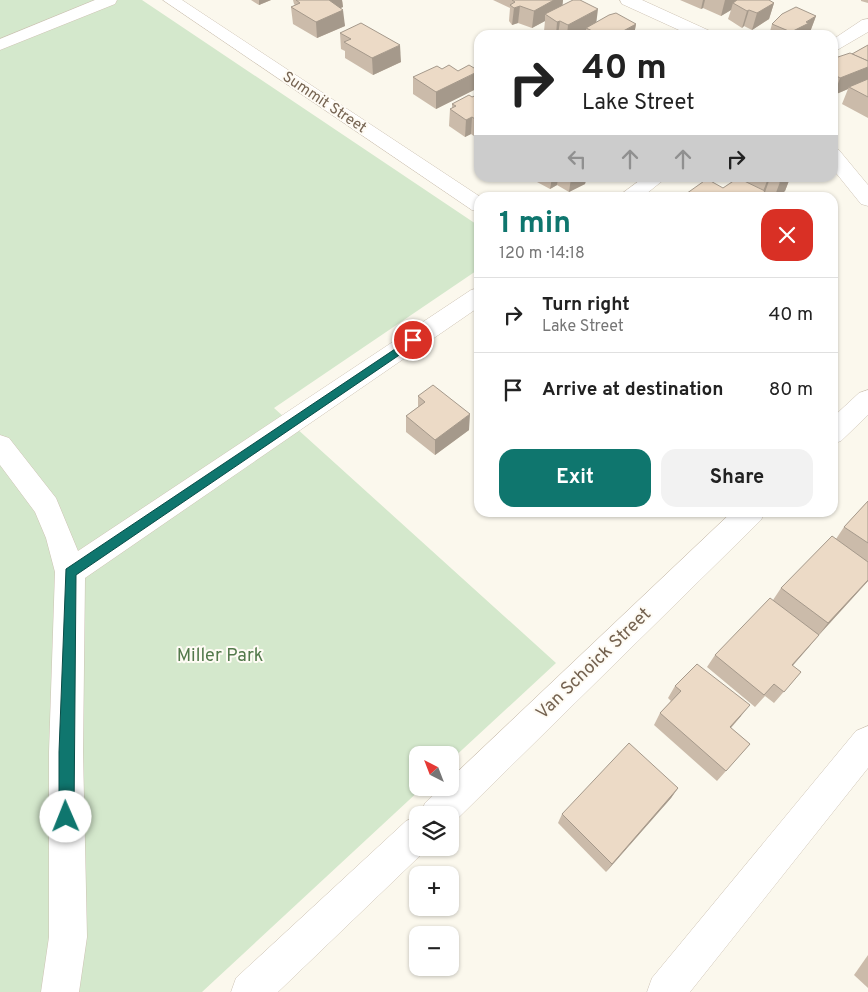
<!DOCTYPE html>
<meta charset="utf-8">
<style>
:root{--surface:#fff;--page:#f2f2f2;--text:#222;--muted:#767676;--line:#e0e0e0;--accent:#0f766e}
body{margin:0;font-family:Overpass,sans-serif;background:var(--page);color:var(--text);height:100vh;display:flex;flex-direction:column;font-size:19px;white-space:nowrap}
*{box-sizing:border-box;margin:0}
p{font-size:16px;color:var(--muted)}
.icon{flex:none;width:28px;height:28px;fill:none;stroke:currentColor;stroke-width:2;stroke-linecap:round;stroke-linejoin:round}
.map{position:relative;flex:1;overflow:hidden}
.details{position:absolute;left:474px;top:192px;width:364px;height:325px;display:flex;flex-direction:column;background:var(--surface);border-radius:15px;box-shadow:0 1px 4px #0004}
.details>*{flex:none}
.hud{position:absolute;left:474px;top:30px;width:364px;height:152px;border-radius:15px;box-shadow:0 1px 4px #0004;background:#fff;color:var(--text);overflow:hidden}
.needle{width:32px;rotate:318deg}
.tools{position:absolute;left:409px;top:746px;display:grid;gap:10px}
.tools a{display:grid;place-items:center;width:50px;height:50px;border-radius:10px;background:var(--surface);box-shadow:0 1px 4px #0004;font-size:25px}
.pin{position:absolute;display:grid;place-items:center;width:42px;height:42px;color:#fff;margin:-21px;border:2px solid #fff;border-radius:50%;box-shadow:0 1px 5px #0007}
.me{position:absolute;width:55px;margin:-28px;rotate:359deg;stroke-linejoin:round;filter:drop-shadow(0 0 4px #0008)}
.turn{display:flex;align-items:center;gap:18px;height:105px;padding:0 25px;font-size:22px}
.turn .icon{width:65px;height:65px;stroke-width:2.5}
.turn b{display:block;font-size:35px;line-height:42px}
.lanes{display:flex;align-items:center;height:48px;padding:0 25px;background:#0003;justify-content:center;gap:25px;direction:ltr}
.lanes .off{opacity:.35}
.round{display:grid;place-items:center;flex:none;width:52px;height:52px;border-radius:15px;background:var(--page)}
.headline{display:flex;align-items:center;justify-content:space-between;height:85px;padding:0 25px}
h1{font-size:30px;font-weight:700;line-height:38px;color:var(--accent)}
.action{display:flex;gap:10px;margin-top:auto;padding:10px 25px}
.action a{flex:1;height:58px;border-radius:15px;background:var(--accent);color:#fff;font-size:20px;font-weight:700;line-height:58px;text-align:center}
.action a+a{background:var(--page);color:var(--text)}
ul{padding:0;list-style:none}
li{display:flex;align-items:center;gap:15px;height:75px;padding:0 25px;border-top:1px solid var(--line)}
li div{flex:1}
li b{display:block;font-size:19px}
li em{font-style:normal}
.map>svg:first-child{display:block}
</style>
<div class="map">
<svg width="868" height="992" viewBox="0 0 868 992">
<rect width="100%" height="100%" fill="#fbf8ed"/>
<polygon fill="#d4e8cc" points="0,0 142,0 479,226 479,269 274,408 556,663 450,761 450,755 418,755 418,788 422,788 202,992 0,992"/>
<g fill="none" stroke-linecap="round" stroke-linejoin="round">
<defs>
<g id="minor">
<polygon points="95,0 117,0 115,4 0,50 0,39"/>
<polygon points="163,0 182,0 482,198 479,198 479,212 472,210"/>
<polygon points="620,0 642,0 710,31 713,35 690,35 622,4"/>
<polygon points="868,19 868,32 832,53 832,40 862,20"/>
<polygon points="832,148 839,150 868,185 868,206 861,204 832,168"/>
<polygon points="643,178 666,178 641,198 616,198"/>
<polygon points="479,288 479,307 85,578 83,752 87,937 79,992 41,992 49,937 49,752 55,572 46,538 35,512 0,465 0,435 9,438 56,498 78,551 471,290"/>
<polygon points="868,390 868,415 841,441 832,444 832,418 859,393"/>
<polygon points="732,512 765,512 761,520 450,826 450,815 420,815 425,803 441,788 450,788 450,779"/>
<polygon points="868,726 868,768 690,992 647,992 652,978 856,731"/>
<polygon points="418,816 418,848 428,848 278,992 231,992 236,978 406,821"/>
</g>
</defs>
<use href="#minor" stroke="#cdc2b3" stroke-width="1"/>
<use href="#minor" fill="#fff" fill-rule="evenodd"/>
</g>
<g fill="#cbbbaa">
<polygon points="251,0 271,0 259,5"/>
<polygon points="293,0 342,0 343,7 340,8 345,26 317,38 293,24 291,7 295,5 294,4"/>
<polygon points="493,0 563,0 562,5 596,22 636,24 634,35 585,35 586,31 578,35 549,35 544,31 545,21 532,28 518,23 512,25 509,21 510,8"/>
<polygon points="680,0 769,0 774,3 769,19 752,30 744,26 742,28 728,19 731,10 721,16 703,8 701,9"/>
<polygon points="861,0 868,0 868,3 861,1"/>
<polygon points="816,16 810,32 806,35 769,35 772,24"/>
<polygon points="340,33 401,62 373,75 345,58 345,51 341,49"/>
<polygon points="868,45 868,118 842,104 848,89 834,95 832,94 832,59 852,54"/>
<polygon points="413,77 478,88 436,109 413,94"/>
<polygon points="479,94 474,136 471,134 465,137 449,126 450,109 452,108 452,104 472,97"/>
<polygon points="538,178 590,178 586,180 585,184 569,192 557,185 550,189 537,182"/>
<polygon points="726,178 790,178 785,191 776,198 769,198 764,195 763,198 682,198 683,196 723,188 733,181"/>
<polygon points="418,396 469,430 435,455 406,432 406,416 418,407"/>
<polygon points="479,438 479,449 477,447 477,439"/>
<polygon points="868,501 868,581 819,635 808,648 792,666 801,672 774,703 765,696 755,707 707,667 715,655 773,600 781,588 836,539 844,527"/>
<polygon points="675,686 741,716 731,728 750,744 717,781 654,725 660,713 671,701 668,698"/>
<polygon points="678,788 671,798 606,872 558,823 562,814"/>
<polygon points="868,955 868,988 854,975"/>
</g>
<g fill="#a5998b">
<polygon points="259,0 271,0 259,5"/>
<polygon points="325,0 342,0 343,7 327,14"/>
<polygon points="554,0 563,0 562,11 545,14 545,21 532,28 534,11"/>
<polygon points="703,0 705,0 703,8 701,9"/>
<polygon points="725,0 741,0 733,3 731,10 721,16"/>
<polygon points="774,3 769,19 752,30 757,13"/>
<polygon points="520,6 518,23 512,25 514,8"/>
<polygon points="598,9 596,25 586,28 586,31 578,35 567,35 568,25"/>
<polygon points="343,10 345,26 317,38 316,22"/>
<polygon points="749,10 744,26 742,28 747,11"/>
<polygon points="816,16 810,32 806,35 790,35 791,32"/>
<polygon points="560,21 558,35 556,35 557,22"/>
<polygon points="636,24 634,35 616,35"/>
<polygon points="400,45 401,62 373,75 372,58"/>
<polygon points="868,67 868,81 849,87 848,89 834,95 840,78"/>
<polygon points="479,71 478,88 436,109 436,92"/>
<polygon points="472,117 471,134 465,137 466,120"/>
<polygon points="479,117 479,133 474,136 475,119"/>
<polygon points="552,178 558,178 557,185 550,189"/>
<polygon points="571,178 590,178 586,180 585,184 569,192"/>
<polygon points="770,178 763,198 757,198 762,194 767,181"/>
<polygon points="786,178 790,178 785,191 776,198 774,198 780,182"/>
<polygon points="470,414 469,430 435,455 435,440"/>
<polygon points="868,580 868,581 817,637 828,623"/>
<polygon points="819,635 808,648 782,678 792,665"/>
<polygon points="750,705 741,716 721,738 730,727"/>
<polygon points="678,788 671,798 606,872 612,864"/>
</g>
<g fill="#ecdac6" stroke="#a5998b">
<polygon points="296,0 329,0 343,10 316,22 291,7 300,3"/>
<polygon points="513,0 554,0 534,11 520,6 514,8 510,5 515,2 512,0"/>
<polygon points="573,0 580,0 598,9 568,25 560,21 557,22 545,14"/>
<polygon points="737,0 769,0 774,3 757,13 749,10 747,11 733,3"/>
<polygon points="796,7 816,16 806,22 809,23 791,32 772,24 782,14"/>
<polygon points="616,13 636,24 616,35 601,35 586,28 609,15"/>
<polygon points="361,23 400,45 372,58 344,42 351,39 340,33"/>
<polygon points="868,45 868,61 852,54"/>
<polygon points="850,53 868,61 868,67 840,78 832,73 832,59"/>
<polygon points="449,65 458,71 469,65 479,71 436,92 413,77 437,66 442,69"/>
<polygon points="868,79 868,97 849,87"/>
<polygon points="479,94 479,117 475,119 472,117 466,120 450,109 456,106 452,104 469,95 472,97"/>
<polygon points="738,178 765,191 757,198 686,198 683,196 707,179 723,188"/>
<polygon points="761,178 770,178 767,181"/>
<polygon points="770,178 786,178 780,182"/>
<polygon points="433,385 470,414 435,440 406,416 425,402 418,396"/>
<polygon points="868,501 868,543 844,527"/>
<polygon points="832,536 868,562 868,580 828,623 781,588"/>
<polygon points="770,598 819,635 792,665 801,672 784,692 774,684 764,695 715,655"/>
<polygon points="697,664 750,705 730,727 750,744 726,771 660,713 681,691 675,686"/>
<polygon points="629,743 678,788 612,864 562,814"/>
</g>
<polygon fill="#0f766e" stroke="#0a4d48" points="413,337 417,338 417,343 76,575 74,817 71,822 66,825 61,822 59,817 59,752 66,569"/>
<g text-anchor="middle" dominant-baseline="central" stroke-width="4" stroke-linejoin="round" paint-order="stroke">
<g font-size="15" fill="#756351" stroke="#fefbf4">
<text transform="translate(324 103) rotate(34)">Summit Street</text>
</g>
<g font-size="18" fill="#53794b" stroke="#fefbf4">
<text x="220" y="656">Miller Park</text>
</g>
<g font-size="18" fill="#756351" stroke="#fefbf4">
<text transform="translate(594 664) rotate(-44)">Van Schoick Street</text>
</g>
</g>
</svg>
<div class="tools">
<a><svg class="needle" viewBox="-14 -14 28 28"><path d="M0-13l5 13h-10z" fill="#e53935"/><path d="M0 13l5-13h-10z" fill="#767676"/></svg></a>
<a><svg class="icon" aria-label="layers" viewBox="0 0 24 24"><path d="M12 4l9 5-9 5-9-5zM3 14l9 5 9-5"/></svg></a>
<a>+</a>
<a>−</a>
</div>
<div class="pin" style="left:413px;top:340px;background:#d93025"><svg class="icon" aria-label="arrive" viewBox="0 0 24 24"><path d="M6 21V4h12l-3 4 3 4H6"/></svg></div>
<svg class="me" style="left:66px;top:817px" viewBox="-20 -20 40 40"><circle r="19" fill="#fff"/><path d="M0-13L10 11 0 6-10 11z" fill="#0f766e"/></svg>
<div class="hud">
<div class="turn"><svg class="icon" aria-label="right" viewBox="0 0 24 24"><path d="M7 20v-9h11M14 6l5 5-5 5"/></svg><div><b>40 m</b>Lake Street</div></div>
<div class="lanes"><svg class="icon off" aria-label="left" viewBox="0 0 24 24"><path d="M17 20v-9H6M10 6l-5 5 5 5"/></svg><svg class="icon off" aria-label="ahead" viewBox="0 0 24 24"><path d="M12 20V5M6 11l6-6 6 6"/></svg><svg class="icon off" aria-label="ahead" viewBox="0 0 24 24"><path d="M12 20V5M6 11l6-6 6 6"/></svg><svg class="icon" aria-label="right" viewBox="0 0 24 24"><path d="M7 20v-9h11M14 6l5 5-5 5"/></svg></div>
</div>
<section class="details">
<div class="headline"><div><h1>1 min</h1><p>120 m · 14:18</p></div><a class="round" style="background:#d93025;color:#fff"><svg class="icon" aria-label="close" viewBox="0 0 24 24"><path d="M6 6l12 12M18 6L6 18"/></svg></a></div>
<ul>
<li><svg class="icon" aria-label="right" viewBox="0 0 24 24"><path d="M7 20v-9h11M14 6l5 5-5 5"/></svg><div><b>Turn right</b><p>Lake Street</p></div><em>40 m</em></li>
<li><svg class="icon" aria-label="arrive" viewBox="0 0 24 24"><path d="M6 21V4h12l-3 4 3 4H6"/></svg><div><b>Arrive at destination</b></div><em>80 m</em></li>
</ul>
<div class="action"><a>Exit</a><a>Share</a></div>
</section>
</div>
